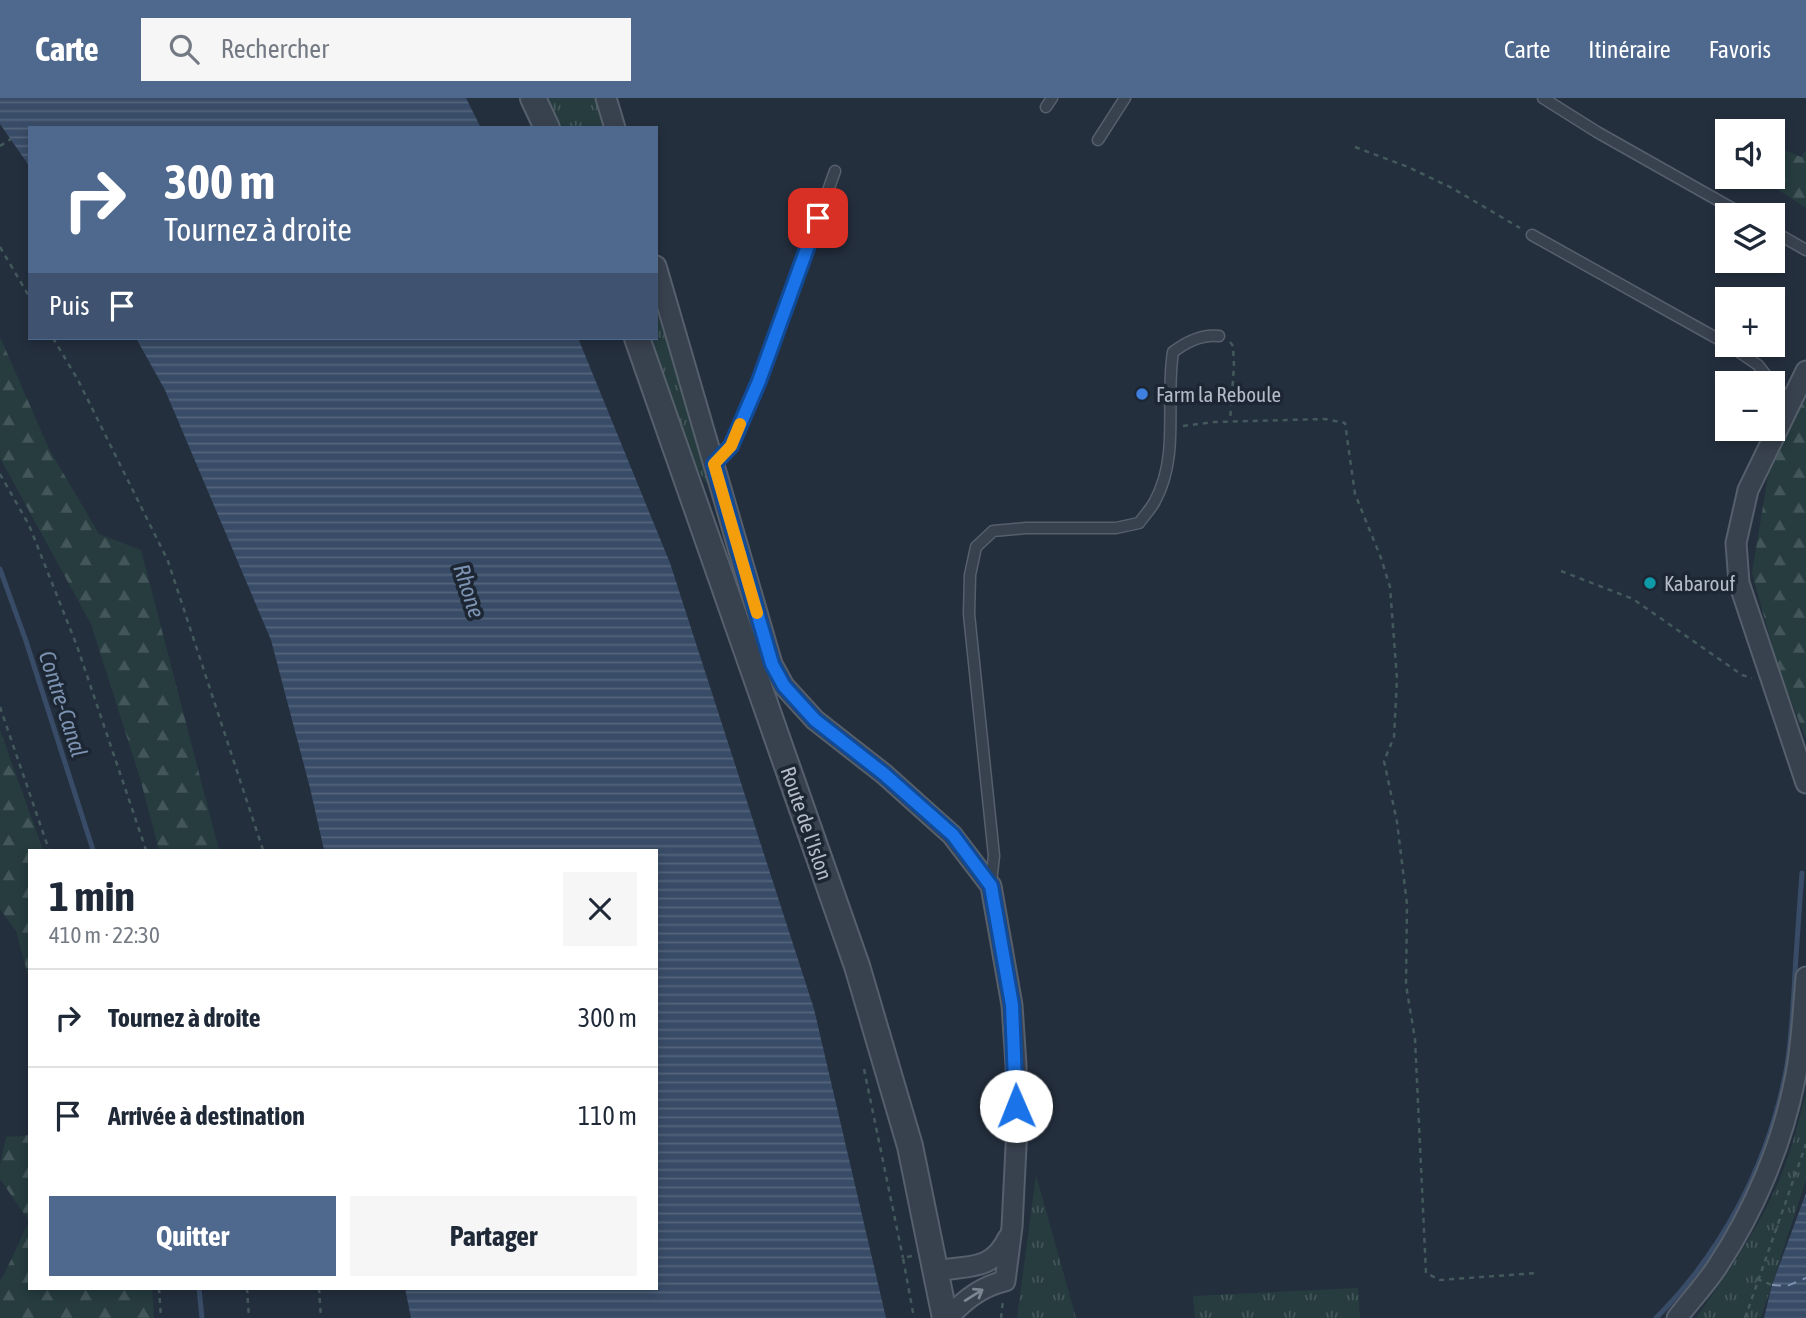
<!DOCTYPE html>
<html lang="fr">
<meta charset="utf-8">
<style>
:root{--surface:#fff;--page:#f6f6f7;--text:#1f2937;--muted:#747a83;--line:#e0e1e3;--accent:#4f688e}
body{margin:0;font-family:"Asap Condensed",sans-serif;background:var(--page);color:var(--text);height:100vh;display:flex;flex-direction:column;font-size:26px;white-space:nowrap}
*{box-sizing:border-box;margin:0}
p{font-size:23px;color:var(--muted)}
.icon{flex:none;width:38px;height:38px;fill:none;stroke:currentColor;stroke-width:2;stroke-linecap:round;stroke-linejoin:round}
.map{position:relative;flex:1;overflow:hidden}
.side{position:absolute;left:28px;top:751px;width:630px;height:441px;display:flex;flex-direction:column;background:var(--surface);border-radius:0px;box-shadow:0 4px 10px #0003}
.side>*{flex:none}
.guide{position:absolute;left:28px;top:28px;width:630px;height:214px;border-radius:0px;box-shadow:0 4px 10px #0003;background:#4f688e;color:#fff;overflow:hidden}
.fabs{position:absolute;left:1715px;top:21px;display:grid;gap:14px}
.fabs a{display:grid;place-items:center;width:70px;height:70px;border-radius:0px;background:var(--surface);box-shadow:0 4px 10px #0003;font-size:35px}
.pin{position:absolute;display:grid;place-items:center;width:60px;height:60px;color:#fff;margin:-30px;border-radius:14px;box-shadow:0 4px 10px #0006}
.me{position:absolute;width:77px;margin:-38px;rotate:359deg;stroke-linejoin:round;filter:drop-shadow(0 0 5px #0008)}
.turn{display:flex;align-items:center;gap:24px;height:147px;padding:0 21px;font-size:32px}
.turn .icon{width:91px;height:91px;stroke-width:2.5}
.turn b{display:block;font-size:49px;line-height:60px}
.then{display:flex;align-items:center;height:66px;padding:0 21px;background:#0003;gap:14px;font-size:26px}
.round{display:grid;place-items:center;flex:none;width:74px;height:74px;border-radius:0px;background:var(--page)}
.overview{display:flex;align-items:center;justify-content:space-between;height:119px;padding:0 21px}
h1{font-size:42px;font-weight:700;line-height:52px}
.primary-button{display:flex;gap:14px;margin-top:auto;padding:14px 21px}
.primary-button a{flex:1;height:80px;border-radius:0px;background:var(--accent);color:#fff;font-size:28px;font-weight:700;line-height:80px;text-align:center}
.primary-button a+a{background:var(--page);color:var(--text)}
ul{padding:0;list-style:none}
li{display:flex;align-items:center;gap:21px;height:98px;padding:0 21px;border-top:2px solid var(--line)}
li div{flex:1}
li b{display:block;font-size:26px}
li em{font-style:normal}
header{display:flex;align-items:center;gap:42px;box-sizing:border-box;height:98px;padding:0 35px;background:var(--accent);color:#fff}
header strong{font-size:33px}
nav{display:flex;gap:38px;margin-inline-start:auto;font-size:24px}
.search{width:490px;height:63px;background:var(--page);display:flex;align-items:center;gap:18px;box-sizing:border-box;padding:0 24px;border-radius:0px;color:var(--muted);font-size:26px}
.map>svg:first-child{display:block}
</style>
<header>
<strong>Carte</strong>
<div class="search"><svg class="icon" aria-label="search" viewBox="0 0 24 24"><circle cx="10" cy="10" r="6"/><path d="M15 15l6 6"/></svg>Rechercher</div>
<nav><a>Carte</a><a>Itinéraire</a><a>Favoris</a></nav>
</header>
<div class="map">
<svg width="1806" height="1220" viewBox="0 0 1806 1220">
<defs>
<pattern id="grass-tufts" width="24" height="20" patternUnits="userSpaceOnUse" patternTransform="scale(1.75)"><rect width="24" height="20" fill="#263c3f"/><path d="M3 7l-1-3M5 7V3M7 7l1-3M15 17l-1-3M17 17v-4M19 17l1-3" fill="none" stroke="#435659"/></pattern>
<pattern id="forest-firs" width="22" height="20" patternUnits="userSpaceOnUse" patternTransform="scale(1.75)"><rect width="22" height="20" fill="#263c3f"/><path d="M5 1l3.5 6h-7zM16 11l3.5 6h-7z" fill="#435659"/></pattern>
<pattern id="water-rules" width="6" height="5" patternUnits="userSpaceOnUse" patternTransform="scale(1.75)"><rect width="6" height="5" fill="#394c67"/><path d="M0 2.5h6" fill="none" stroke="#53647b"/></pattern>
</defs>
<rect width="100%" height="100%" fill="#242f3e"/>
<g fill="url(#grass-tufts)">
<polygon points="547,0 598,0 607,30 563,30"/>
<polygon points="656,194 705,357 707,387 693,363 648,240 656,240"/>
<path d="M 1806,996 L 1806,1082 L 1761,1220 L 1696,1220 C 1731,1170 1768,1118 1788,1059 C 1795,1039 1800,1017 1806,996 Z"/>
<polygon points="1036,1077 1076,1220 1017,1220"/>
<polygon points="1358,1190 1360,1220 1195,1220 1193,1198"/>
</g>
<g fill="url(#forest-firs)">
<polygon points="1773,47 1801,59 1806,52 1806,110 1759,79 1773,79"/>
<polygon points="0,239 49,351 99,436 141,452 219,752 159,752 140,680 91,526 0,360"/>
<polygon points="1806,296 1806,641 1779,572 1752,475 1768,378"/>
<polygon points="0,632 43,752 30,752 30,885 16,833 0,811"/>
<polygon points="30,1037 30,1190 152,1190 154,1220 0,1220 0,1182 3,1179 29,1123 0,1081 0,1067 6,1039"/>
</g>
<g fill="url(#water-rules)">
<polygon points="0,0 466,0 481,30 30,30 30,69 0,26"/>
<polygon points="136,240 578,240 670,465 814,911 886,1220 411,1220 405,1190 656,1190 656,752 324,752 310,690 271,542 165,292"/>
<polygon points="1806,1095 1806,1220 1764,1220 1772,1187"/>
</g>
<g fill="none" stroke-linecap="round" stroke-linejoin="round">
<g stroke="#394c67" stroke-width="5">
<polyline points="0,471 26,543 93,752"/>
<polyline points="199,1190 202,1220"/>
<path d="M 1656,1220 C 1722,1154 1766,1070 1785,978 C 1791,950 1792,921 1794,893 C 1796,854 1799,815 1802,775"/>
</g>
<polyline stroke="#7c92b1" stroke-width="2" stroke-dasharray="9 7" stroke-linecap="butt" points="1772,1187 1787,1188 1806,1180"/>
<defs>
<g id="service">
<polyline points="1543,0 1597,34 1744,117"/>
<polyline points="1046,9 1052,0"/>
<polyline points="1098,42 1125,0"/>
<polyline points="1773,133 1806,152"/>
<polyline points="1532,137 1727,246"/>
<polyline points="1729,247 1758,267 1772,285"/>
<polyline points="1773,286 1777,292 1792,302"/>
<polyline points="715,366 731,348 768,261 835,73"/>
<path d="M 991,784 L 994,758 L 969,516 L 970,477 L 976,449 L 993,433 L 1026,430 L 1116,430 L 1139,425 C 1144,418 1151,411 1155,403 C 1180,357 1165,303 1173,254 C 1186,244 1203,236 1219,238"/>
</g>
<g id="minor">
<polyline points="606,0 615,30"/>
<path d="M 656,168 L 772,566 L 784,588 L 815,622 L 884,676 L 952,737 L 991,788 L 1012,907 L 1016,967 L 1017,1029 L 1012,1129 L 1005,1183 C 982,1188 963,1203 948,1220"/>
<polyline points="1806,273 1748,392 1736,445 1739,485 1806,685"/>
<path d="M 936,1173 C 967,1167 992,1174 1008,1140"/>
<path d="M 1677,1220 C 1690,1203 1705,1187 1717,1169 C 1754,1113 1782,1047 1795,981 C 1802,948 1803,912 1806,879"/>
</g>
<g id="tertiary">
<polyline points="533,0 547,30"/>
<polyline points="637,240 857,868 910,1048 945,1220"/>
</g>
</defs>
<use href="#service" stroke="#565f6c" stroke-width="13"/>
<use href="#minor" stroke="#565f6c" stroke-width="23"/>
<use href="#tertiary" stroke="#565f6c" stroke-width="28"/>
<g stroke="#44595c" stroke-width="2.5" stroke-dasharray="5 5" stroke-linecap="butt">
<polyline points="0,48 11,41"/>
<polyline points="1355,49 1408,69 1452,90 1520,130"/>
<polyline points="0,149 30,200"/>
<polyline points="53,240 78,282 168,463 263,752"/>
<polyline points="1230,244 1233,248 1234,268 1230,323"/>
<polyline points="1183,328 1214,324 1325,321 1345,325 1355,396 1381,460 1390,489 1397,581 1394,639 1384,663 1397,724 1407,806 1406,887 1415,941 1426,1175 1440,1182 1537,1175"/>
<polyline points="0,376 29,427 77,548 146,752"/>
<polyline points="1561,473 1633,501 1742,577 1752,580"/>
<polyline points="0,609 49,752"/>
<polyline points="864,971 903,1160"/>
<polyline points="912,1158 903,1160 914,1220"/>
<polyline points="1757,1181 1772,1187"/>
<polyline points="159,1190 161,1220"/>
<polyline points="247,1190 249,1220"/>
<polyline points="319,1190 321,1220"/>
<polyline points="1001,1220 1003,1202"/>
<polyline points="1745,1220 1806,1046"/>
</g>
<use href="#service" stroke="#38414e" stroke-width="10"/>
<use href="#minor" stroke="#38414e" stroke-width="19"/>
<use href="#tertiary" stroke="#38414e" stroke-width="24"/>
</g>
<defs><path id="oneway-shaft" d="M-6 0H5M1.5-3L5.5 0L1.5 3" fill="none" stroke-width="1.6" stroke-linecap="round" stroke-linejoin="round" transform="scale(1.75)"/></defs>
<use stroke="#7c8592" href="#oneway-shaft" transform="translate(974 1197) rotate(-32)"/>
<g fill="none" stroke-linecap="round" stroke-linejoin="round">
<defs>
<polyline id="route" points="818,120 759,283 731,348 714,366 772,566 784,588 815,622 884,676 953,737 991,788 1012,907 1016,1008"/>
</defs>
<use href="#route" stroke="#114b97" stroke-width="18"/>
<use href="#route" stroke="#1a73e8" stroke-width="12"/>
<polyline stroke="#f59e0b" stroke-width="12" points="740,326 731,348 714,366 757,515"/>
</g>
<circle fill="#3f7fe0" stroke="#1d2633" stroke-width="2.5" cx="1142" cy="296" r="7"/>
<circle fill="#0f9aa8" stroke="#1d2633" stroke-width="2.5" cx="1650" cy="485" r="7"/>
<g text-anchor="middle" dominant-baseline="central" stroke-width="7" stroke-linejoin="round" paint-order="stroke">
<g font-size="21" fill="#b4bcc9" stroke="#1d2633" text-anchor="start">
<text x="1156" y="296">Farm la Reboule</text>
<text x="1664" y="485">Kabarouf</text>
</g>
<g font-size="21" fill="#b4bcc9" stroke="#1d2633">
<text transform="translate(807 725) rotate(71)">Route de l'Islon</text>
</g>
<g font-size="23" font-style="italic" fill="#7c92b1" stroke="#1d2633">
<text transform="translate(469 493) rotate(72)">Rhone</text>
<text transform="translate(63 606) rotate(72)">Contre-Canal</text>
</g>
</g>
</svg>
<div class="fabs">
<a><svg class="icon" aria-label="sound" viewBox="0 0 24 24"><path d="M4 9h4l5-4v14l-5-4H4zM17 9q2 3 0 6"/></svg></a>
<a><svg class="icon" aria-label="layers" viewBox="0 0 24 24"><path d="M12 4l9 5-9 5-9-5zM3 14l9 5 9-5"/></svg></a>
<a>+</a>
<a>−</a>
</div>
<div class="pin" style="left:818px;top:120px;background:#d93025"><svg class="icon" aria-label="arrive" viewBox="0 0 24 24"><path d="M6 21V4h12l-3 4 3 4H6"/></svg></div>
<svg class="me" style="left:1016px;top:1008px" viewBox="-20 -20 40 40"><circle r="19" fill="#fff"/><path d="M0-13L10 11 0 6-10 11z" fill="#1a73e8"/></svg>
<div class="guide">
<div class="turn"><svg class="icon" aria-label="right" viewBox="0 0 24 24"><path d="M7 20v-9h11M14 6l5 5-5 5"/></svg><div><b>300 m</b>Tournez à droite</div></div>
<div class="then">Puis<svg class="icon" aria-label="arrive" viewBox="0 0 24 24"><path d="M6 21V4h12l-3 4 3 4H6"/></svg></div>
</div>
<section class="side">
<div class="overview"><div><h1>1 min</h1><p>410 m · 22:30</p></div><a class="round"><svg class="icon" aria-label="close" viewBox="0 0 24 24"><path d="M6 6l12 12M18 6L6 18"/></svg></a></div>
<ul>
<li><svg class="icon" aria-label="right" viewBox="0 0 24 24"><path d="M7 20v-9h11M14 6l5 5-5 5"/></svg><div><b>Tournez à droite</b></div><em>300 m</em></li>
<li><svg class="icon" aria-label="arrive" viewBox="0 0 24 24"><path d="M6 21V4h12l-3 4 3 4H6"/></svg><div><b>Arrivée à destination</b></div><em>110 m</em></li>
</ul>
<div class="primary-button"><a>Quitter</a><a>Partager</a></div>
</section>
</div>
